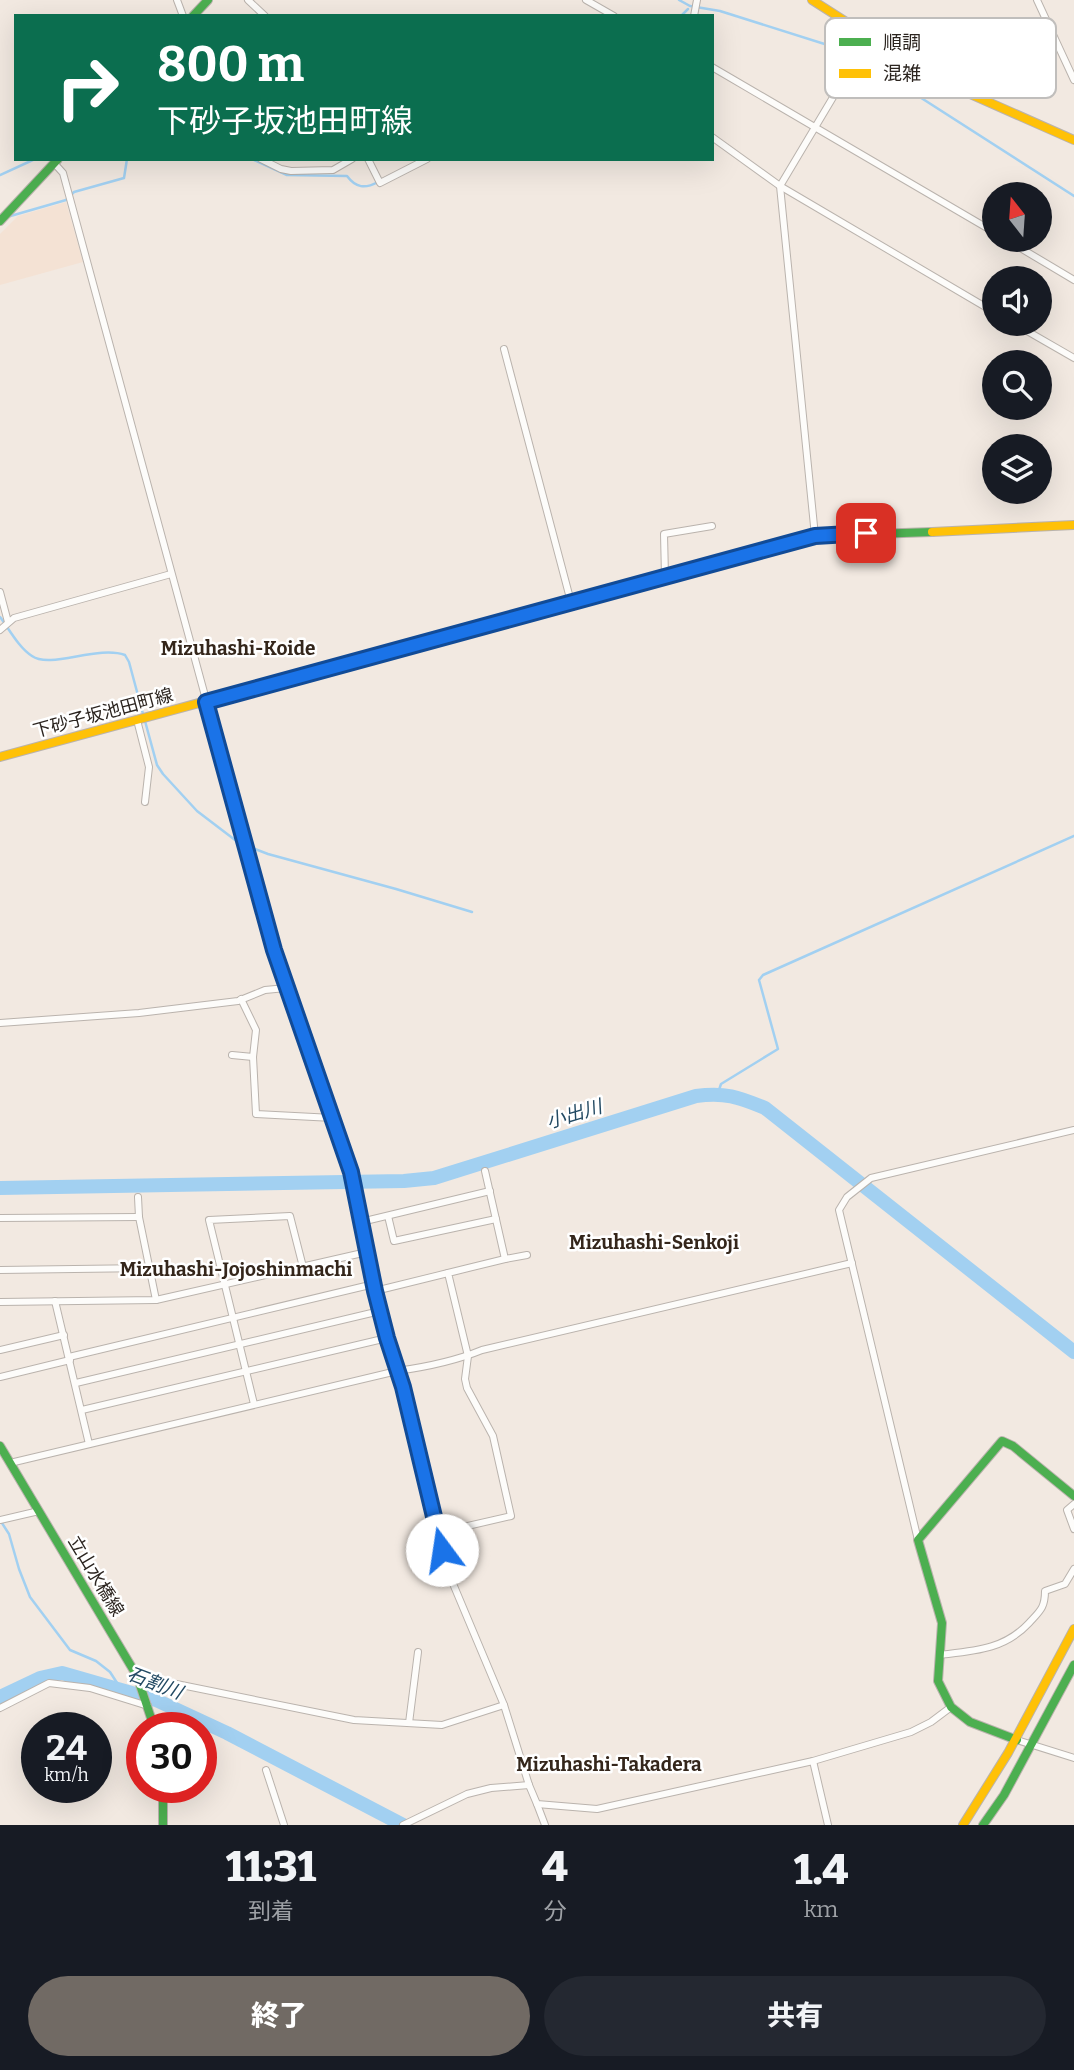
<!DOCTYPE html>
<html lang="ja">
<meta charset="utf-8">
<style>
:root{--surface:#171b24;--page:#242831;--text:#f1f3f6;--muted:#9ea1a6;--accent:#716a64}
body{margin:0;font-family:Bitter,"Noto Sans JP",serif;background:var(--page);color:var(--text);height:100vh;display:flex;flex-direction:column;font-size:26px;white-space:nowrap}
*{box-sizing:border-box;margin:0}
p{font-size:23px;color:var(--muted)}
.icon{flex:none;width:38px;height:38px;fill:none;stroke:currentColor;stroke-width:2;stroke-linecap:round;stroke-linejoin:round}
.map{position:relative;height:1825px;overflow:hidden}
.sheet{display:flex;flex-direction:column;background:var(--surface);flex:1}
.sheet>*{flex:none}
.hud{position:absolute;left:14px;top:14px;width:700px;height:147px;border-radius:0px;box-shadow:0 7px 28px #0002;background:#0b6e4f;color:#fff;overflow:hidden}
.needle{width:46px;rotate:343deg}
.controls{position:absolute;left:982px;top:182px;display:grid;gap:14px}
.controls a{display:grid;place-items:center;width:70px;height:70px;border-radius:50%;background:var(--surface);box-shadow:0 7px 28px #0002;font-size:35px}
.speed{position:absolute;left:21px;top:1712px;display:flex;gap:14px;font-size:35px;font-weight:700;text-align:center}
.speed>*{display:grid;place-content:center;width:91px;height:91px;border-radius:50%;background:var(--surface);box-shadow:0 7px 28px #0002;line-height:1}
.speed small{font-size:18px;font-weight:400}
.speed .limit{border:10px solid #d22;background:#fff;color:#111}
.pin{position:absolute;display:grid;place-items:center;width:60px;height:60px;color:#fff;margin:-30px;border-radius:14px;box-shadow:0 4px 10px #0006}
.me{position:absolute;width:77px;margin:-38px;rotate:346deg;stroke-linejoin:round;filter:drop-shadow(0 0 5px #0008)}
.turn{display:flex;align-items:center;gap:24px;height:147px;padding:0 28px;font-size:32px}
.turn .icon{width:91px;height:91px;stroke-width:2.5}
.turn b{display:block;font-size:49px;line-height:60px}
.eta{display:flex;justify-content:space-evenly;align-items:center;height:119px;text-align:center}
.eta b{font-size:42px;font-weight:800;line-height:49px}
.button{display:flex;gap:14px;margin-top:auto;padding:14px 28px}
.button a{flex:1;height:80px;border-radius:42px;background:var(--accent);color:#fff;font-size:28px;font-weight:800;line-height:80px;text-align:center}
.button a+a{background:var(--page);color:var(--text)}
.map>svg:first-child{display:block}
</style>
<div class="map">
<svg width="1074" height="1825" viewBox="0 0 1074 1825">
<rect width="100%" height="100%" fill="#f2e9e1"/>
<polygon fill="#f4e2d4" points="66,202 83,262 0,285 0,234 18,216"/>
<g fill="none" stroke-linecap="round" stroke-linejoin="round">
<g stroke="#a2d0f1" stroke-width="2.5">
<polyline points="679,0 690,6 720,11 834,47 862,60 1074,196"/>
<polyline points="681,16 688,9"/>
<path d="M 252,159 L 287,175 L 347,176 C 356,188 365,189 378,182"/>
<polyline points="0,175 35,159"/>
<polyline points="7,217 66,200 74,192 124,178 127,159"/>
<path d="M 0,617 C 9,629 19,648 32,656 C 50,669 98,645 125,655 L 129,662 L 143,714"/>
<polyline points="145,721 157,765 163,774 197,811 239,843 268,854 396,889 472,912"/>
<polyline points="718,1093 721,1084 778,1049 759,980 763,975 1074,836"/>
<polyline points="0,1520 9,1534 19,1569 30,1597 70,1650 96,1661 110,1672 121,1689"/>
</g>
<g stroke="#a2d0f1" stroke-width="14">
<path d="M 0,1188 L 404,1181 L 434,1178 L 696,1096 C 725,1092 738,1097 765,1108 L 1074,1352"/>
<polyline points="0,1697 40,1678 62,1673 156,1700 227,1733 403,1825"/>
</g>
<defs>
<g id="street">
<polyline points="177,0 183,16"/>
<polyline points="248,0 265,16"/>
<polyline points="586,0 614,16"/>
<polyline points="1037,0 1074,80"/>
<polyline points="694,16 697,0"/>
<polyline points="712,67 994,232"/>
<polyline points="712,137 780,186 994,312"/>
<polyline points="261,159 281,169 291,171 333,170 352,159"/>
<polyline points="368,159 380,183 427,159"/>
<polyline points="54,163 63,173 274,950 351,1172 374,1284 387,1338 403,1387 446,1567 504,1705 529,1785 537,1804 597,1809 813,1761 911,1732 931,1722 951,1707"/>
<polyline points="1007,240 1074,280"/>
<polyline points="1015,324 1074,358"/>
<polyline points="504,349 571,602"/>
<polyline points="815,536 780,186 869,37"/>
<polyline points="665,576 664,534 712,526"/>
<polyline points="0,592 8,622"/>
<polyline points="0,630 14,618 171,574"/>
<polyline points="137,720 149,767 145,802"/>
<polyline points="0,1023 139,1013 238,1001 265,990 286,988"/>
<polyline points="232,1055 253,1057 256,1030 241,999"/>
<polyline points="253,1057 256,1114 333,1118"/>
<polyline points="485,1171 505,1259 527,1255"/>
<polyline points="138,1197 139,1217 156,1300"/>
<polyline points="388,1216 394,1241 496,1219"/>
<polyline points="0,1218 139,1217"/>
<polyline points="361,1222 490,1191"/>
<polyline points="0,1270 149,1268"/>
<polyline points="375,1291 448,1273"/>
<polyline points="55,1301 89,1444"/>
<polyline points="0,1302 156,1300 367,1252"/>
<polyline points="0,1350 64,1335"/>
<polyline points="69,1357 374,1284"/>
<polyline points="0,1377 70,1360"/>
<polyline points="76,1383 380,1311"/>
<polyline points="254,1404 209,1220 290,1216 303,1267"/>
<polyline points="82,1410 387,1338"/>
<path d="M 10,1463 L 397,1371 C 426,1367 455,1361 482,1350 L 852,1263"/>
<polyline points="1074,1504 1067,1510 1074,1529"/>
<polyline points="0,1520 39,1511"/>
<polyline points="437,1533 511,1516 493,1436 467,1388 465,1379 468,1356 448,1273 505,1259"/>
<polyline points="918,1540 839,1210 847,1197 871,1178 1074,1130"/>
<path d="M 939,1655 C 973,1651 1004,1650 1029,1623 C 1040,1611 1045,1608 1045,1591 L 1065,1584 L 1074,1569"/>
<polyline points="137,1676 354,1720 442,1725 504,1705"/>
<polyline points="0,1708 49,1683 90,1688 148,1706"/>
<polyline points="409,1723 418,1652"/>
<polyline points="1017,1740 1074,1758"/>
<polyline points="813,1761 828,1825"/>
<polyline points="266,1770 284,1825"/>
<polyline points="537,1804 545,1825"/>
<polyline points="403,1825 467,1794 491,1788 529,1785"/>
</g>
<g id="fast">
<polyline points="193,16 208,0"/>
<polyline points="0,221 58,159"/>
<polyline points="269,684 815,536 932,532"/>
<polyline points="0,1446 137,1676 154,1727"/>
<polyline points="1017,1740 970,1722 951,1707 938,1681 942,1623 918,1540 1002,1441 1013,1446 1074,1496"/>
<polyline points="163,1787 163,1825"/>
<polyline points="983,1825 1004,1795 1074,1665"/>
</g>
<g id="slow">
<polyline points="812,0 934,78 1074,140"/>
<polyline points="932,532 1074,525"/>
<polyline points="0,757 269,684"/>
<polyline points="963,1825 1008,1753 1074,1629"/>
</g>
</defs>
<use href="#street" stroke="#bab3ad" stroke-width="8"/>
<use href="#fast" stroke="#bab3ad" stroke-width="10"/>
<use href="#slow" stroke="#bab3ad" stroke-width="10"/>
<use href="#street" stroke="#fdfcfa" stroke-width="6"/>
<use href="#fast" stroke="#4caf50" stroke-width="8"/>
<use href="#slow" stroke="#ffc107" stroke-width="8"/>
</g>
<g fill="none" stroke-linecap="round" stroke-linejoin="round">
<defs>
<polyline id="route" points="442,1550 403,1387 387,1338 375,1291 351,1172 274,950 206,702 815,536 866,533"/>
</defs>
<use href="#route" stroke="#114b97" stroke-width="18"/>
<use href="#route" stroke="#1a73e8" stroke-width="12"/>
</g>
<g text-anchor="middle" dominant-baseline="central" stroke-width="5" stroke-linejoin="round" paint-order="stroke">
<g font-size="18" fill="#2c2520" stroke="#fff">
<text transform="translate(103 713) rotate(-15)">下砂子坂池田町線</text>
<text transform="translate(96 1576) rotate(59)">立山水橋線</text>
</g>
<g font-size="19" font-weight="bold" fill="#34261b" stroke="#fff">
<text x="238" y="648">Mizuhashi-Koide</text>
<text x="654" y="1242">Mizuhashi-Senkoji</text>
<text x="236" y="1269">Mizuhashi-Jojoshinmachi</text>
<text x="609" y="1764">Mizuhashi-Takadera</text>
</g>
<g font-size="19" font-style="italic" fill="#224962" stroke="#fff">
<text transform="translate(574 1114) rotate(-17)">小出川</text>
<text transform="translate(155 1683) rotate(21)">石割川</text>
</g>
</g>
<rect x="825" y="18" width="231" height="80" rx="10" fill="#fff" stroke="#c0bebc" stroke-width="2"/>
<rect x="839" y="38" width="32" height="8" fill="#4caf50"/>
<rect x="839" y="69" width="32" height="9" fill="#ffc107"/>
<g font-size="19" fill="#2c2520">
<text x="883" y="49">順調</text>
<text x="883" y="80">混雑</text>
</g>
</svg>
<div class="controls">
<a><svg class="needle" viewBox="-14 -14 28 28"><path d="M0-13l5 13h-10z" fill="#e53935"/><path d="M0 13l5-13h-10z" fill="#9ea1a6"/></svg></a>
<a><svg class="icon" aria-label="sound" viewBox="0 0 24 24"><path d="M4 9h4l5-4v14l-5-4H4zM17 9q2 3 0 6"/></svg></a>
<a><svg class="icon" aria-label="search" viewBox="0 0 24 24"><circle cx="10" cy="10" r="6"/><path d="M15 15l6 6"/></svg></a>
<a><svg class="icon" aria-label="layers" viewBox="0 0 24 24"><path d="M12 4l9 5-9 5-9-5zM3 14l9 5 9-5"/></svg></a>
</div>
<div class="speed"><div>24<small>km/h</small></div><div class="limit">30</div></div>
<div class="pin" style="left:866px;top:533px;background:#d93025"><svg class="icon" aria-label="arrive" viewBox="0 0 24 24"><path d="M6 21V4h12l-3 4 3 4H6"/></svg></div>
<svg class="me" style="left:442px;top:1550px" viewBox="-20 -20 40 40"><circle r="19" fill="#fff"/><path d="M0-13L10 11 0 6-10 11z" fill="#1a73e8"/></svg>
<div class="hud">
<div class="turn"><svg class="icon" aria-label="right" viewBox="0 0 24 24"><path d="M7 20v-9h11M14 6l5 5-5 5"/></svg><div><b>800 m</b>下砂子坂池田町線</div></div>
</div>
</div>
<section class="sheet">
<div class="eta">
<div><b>11:31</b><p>到着</p></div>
<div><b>4</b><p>分</p></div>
<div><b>1.4</b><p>km</p></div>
</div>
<div class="button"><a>終了</a><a>共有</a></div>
</section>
